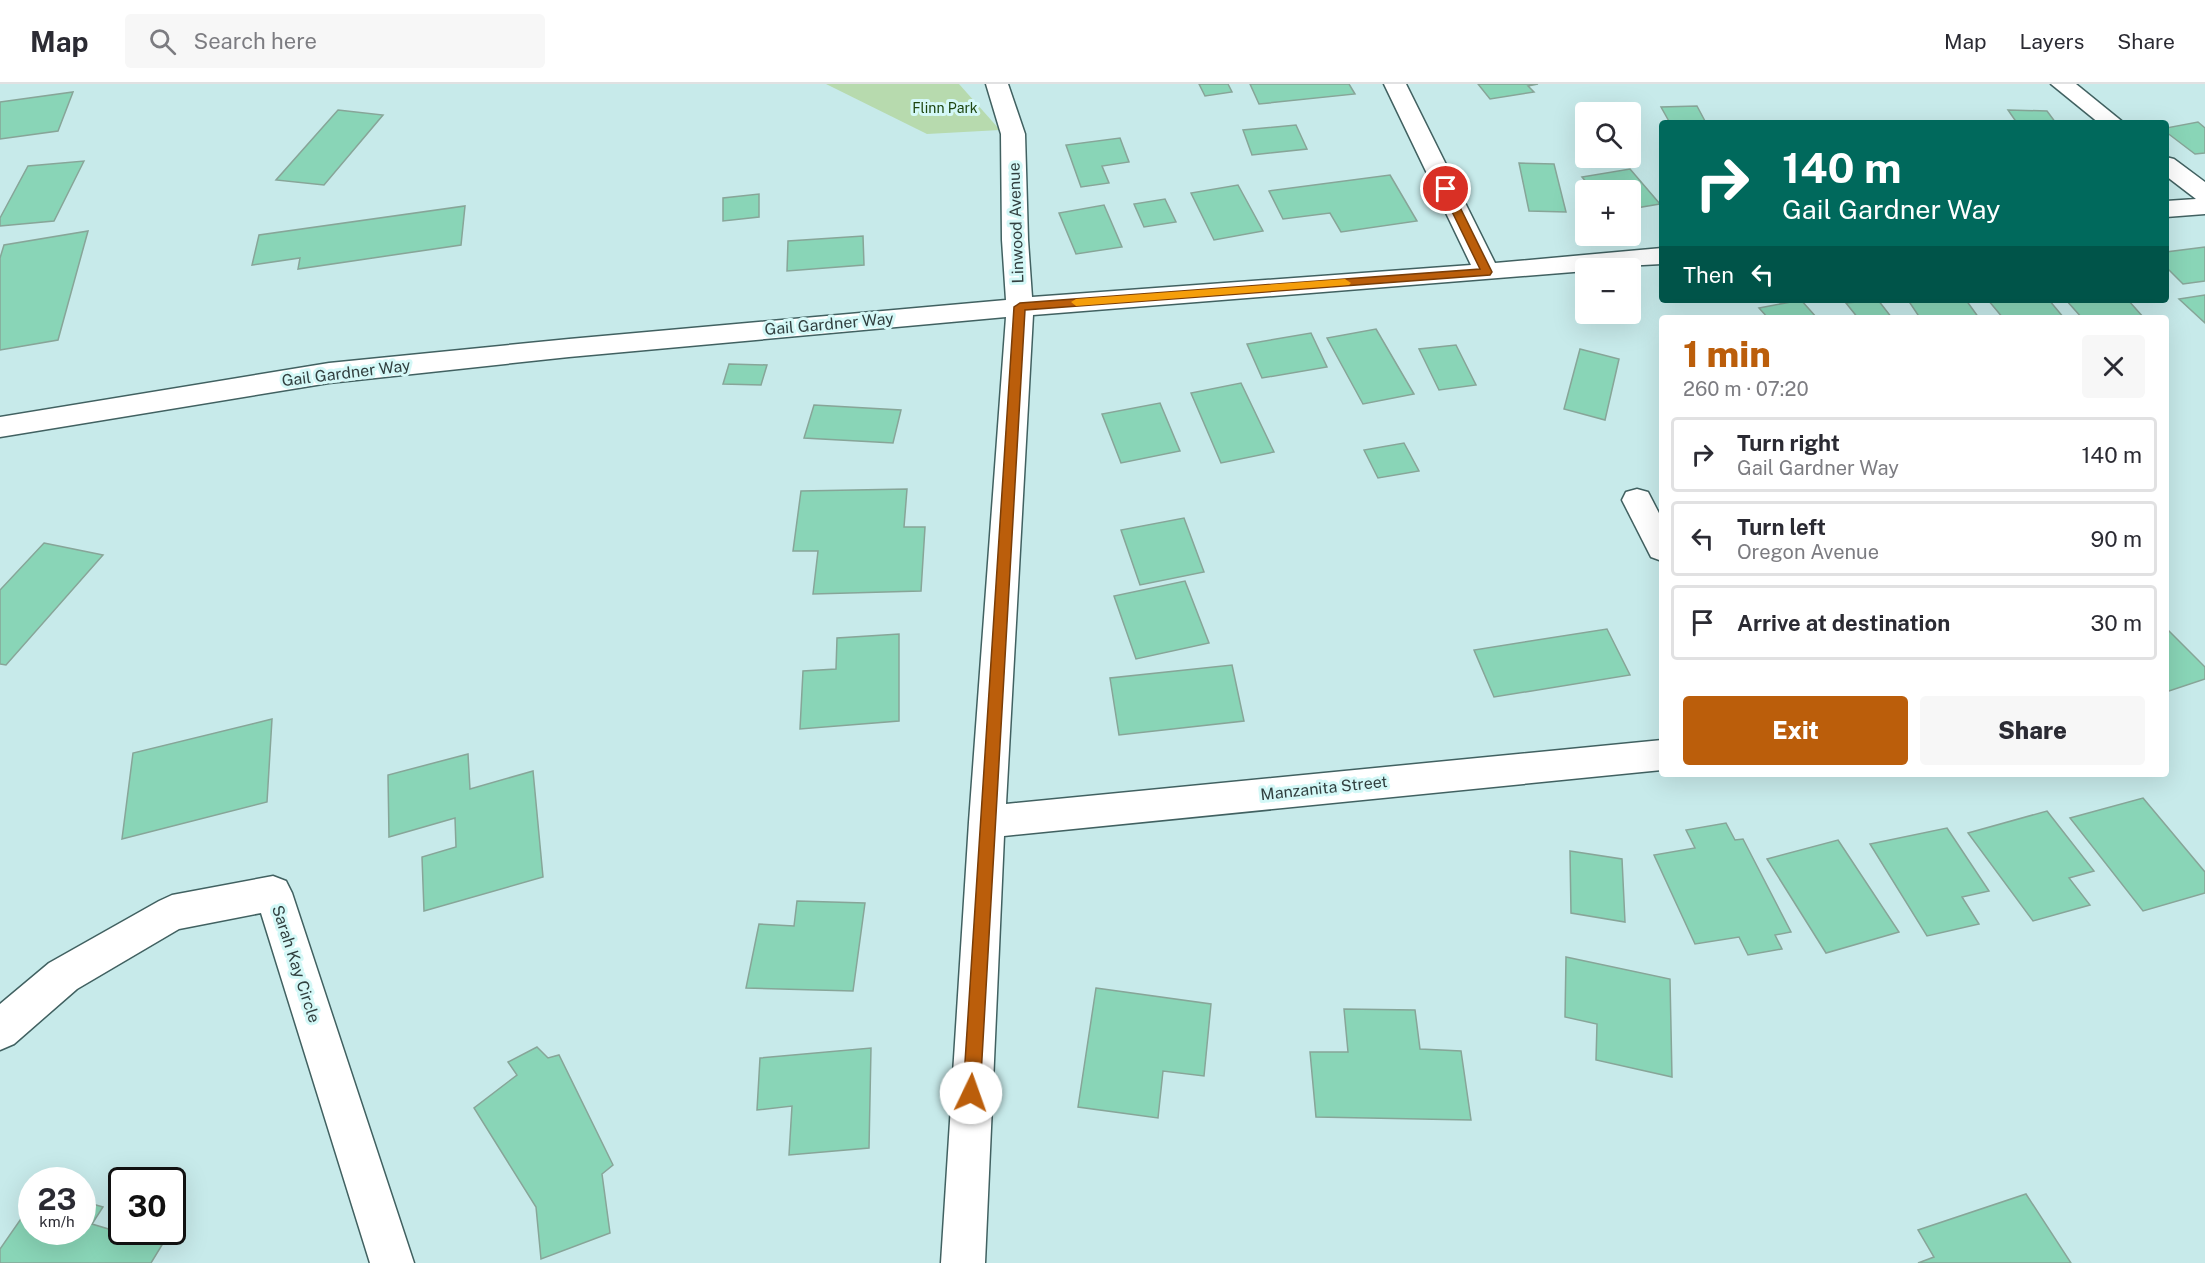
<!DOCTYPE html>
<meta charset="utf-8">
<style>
:root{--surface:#fff;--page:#f7f7f7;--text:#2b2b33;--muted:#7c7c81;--line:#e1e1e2;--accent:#bb5e0b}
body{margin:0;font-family:"Public Sans",sans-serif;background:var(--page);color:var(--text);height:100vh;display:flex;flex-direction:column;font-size:22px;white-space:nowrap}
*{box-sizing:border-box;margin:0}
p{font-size:20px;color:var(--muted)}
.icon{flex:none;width:33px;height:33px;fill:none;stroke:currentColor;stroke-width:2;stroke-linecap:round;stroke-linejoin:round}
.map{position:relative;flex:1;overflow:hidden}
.side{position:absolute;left:1659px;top:231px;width:510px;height:462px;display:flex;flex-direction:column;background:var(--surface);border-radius:6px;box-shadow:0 6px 24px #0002}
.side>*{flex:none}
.banner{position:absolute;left:1659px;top:36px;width:510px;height:183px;border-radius:6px;box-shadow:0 6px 24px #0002;background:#00695c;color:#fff;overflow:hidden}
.controls{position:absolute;left:1575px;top:18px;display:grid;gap:12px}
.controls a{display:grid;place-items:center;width:66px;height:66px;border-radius:6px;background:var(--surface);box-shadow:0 6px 24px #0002;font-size:30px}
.speed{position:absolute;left:18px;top:1083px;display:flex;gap:12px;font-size:30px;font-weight:700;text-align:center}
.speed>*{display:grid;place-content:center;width:78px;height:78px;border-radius:50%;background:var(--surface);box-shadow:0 6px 24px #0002;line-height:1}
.speed small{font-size:15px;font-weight:400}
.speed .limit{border:3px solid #111;border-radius:9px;background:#fff;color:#111}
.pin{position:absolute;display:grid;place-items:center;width:51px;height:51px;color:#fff;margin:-26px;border:3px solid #fff;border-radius:50%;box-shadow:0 2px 6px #0007}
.me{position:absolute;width:66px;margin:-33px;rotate:3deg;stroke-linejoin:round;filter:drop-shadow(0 0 4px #0008)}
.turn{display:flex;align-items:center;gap:21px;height:126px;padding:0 24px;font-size:27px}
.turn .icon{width:78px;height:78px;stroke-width:2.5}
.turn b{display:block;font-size:42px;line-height:51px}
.then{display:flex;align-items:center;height:57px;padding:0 24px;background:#0003;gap:12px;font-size:22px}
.round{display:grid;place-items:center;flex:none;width:63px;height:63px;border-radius:6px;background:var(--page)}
.summary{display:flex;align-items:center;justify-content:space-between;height:102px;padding:0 24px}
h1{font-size:36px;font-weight:800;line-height:45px;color:var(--accent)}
.primary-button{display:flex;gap:12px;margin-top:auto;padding:12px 24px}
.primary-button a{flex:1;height:69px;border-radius:6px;background:var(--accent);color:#fff;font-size:24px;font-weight:800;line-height:69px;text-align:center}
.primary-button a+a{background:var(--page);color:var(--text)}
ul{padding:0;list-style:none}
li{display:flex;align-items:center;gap:18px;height:75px;margin:0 12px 9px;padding:0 12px;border:3px solid var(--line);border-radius:6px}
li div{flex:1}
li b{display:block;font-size:22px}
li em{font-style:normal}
header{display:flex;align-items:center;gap:36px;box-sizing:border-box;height:84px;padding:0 30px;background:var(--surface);border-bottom:2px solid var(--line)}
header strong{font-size:28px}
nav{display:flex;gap:33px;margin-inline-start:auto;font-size:21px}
.search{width:420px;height:54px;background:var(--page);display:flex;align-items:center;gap:15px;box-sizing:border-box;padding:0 21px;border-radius:6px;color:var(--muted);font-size:22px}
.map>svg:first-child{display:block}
</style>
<header>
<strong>Map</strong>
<div class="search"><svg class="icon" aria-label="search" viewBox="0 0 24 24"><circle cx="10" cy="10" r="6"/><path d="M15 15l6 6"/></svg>Search here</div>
<nav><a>Map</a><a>Layers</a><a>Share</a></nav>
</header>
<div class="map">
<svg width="2205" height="1179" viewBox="0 0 2205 1179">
<rect width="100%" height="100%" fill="#c7eaea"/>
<polygon fill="#b7daae" points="826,0 959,0 1000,46 927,50"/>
<g fill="#89d5b7" stroke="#87a598" stroke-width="1.5">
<polygon points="1199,0 1228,0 1232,8 1205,12"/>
<polygon points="1250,0 1349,0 1355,10 1259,20"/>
<polygon points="1478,0 1538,0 1528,2 1534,8 1490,15"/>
<polygon points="73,8 58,47 0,55 0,18"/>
<polygon points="1697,22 1706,39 1670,39 1661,23"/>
<polygon points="338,26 383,31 324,101 276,96"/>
<polygon points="2008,26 2047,27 2056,39 2017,39"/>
<polygon points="2198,38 2205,44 2205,69 2195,70 2166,48 2166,44"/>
<polygon points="1296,41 1307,65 1252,71 1243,46"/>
<polygon points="1120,54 1129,78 1102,82 1109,99 1081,103 1066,61"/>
<polygon points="84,77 54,137 0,142 0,134 28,82"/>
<polygon points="1519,79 1554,80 1566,128 1529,127"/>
<polygon points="1630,85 1660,120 1630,125 1630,106 1593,106 1582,93"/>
<polygon points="1390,91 1417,137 1341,148 1330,129 1283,135 1269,107"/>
<polygon points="1238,101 1263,147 1214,156 1191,109"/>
<polygon points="759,110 759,133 723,137 723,114"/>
<polygon points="1165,115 1176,138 1144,143 1134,120"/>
<polygon points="1104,121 1122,163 1076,170 1059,129"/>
<polygon points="465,122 461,161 298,185 300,174 252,181 259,151"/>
<polygon points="88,147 58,256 0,266 0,174 4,161"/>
<polygon points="863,152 864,181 787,187 788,157"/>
<polygon points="2205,163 2205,197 2183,200 2166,183 2166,168"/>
<polygon points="2205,211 2205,239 2179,215"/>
<polygon points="1801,216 1817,234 1768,234 1759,224"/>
<polygon points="1878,216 1892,234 1858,234 1846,219"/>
<polygon points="1908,216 1966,216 1979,234 1920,234"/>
<polygon points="1988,216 2049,216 2064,234 2003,234"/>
<polygon points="2066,216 2128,216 2144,234 2082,234"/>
<polygon points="1376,245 1414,310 1363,320 1327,254"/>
<polygon points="1311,249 1327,283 1262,294 1247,260"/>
<polygon points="1456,261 1476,301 1439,306 1419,265"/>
<polygon points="1580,265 1619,275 1605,336 1564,325"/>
<polygon points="729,280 767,281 761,301 723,300"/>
<polygon points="1241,299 1274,368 1221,379 1191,309"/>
<polygon points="1160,319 1180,367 1121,379 1102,330"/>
<polygon points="814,321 901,326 893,359 804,354"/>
<polygon points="1404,359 1419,387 1378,394 1364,366"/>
<polygon points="907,405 904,443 925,443 921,507 813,510 818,467 793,467 801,407"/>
<polygon points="1184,434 1204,488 1140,501 1121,446"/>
<polygon points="44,459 103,471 6,581 0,580 0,506"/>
<polygon points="1185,497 1209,559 1136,575 1114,512"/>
<polygon points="2166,544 2205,583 2205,595 2166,608"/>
<polygon points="1607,545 1630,591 1494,613 1474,566"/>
<polygon points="899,550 899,637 800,645 803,587 836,585 837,554"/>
<polygon points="1232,581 1244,637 1119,651 1110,594"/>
<polygon points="272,635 267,718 122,755 133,669"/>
<polygon points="468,670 470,705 533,687 543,793 424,827 422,773 456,763 455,734 389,753 388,691"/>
<polygon points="2143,714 2205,788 2205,809 2143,827 2070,734"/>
<polygon points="2047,727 2094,787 2069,794 2090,821 2033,837 1968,749"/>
<polygon points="1726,739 1735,756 1743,755 1791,848 1775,851 1782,865 1748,871 1739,853 1695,860 1654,771 1695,764 1686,746"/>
<polygon points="1947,744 1989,807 1962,813 1979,840 1927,852 1870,760"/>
<polygon points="1838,756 1899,848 1826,869 1767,775"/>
<polygon points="1570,767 1622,775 1625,838 1571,829"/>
<polygon points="797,817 865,819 853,907 746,904 759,840 794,842"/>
<polygon points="1566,873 1670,895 1672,993 1596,976 1597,940 1565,933"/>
<polygon points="1096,904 1211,920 1204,992 1163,987 1158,1034 1078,1023"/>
<polygon points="1344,925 1415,926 1420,965 1461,967 1471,1036 1316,1033 1310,968 1348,968"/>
<polygon points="537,963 548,974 559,971 613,1081 602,1090 610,1149 541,1175 536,1123 474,1024 517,991 508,978"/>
<polygon points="871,964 869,1064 789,1071 792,1022 757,1026 760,974"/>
<polygon points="2026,1110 2071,1179 1918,1179 1934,1173 1918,1146"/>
<polygon points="82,1117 103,1123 92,1140 162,1161 151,1179 0,1179 0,1165 32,1119 32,1148 82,1148"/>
</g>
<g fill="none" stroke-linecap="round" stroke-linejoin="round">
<defs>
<g id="minor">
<polygon points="986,0 1008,0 1025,50 1028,156 1032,213 1471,181 1384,0 1406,0 1495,179 1662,164 1662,180 1586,184 1586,187 1033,231 1006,720 1662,656 1662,686 1004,752 985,1179 941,1179 969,738 1006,233 569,273 329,299 0,353 0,333 329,279 569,255 1006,216 1002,156 1001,50"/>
<polygon points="2051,0 2076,0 2124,39 2099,39"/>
<polygon points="2166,73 2174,75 2205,98 2205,130 2166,133 2166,117 2196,115 2166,92"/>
<polygon points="1637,405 1648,408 1662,435 1662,477 1651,473 1622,416 1626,408"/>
<polygon points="273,792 286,797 292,809 414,1179 370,1179 261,829 179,845 77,905 14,960 0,966 0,920 49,879 159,817 172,811"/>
</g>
</defs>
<use href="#minor" stroke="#416161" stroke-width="3"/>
<use href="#minor" fill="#fff" fill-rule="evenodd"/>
</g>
<polygon fill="#bb5e0b" stroke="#7a3d07" stroke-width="1.5" points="1442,102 1451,105 1492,188 1490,191 1025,226 980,1009 977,1015 971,1018 965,1015 963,1009 1014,223 1020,219 1480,185 1441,105"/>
<polygon fill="#f59e0b" points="1345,195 1351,199 1349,201 1076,222 1071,218 1076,215"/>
<g text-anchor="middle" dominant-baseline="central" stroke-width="6" stroke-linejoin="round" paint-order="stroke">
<g font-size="14" fill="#1e4610" stroke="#d4f8f7">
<text x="945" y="24">Flinn Park</text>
</g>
<g font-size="16" fill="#313f3f" stroke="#d4f8f7">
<text transform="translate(1016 139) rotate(-92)">Linwood Avenue</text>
<text transform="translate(829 240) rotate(-5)">Gail Gardner Way</text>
<text transform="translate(346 289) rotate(-7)">Gail Gardner Way</text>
<text transform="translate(1324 704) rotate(-6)">Manzanita Street</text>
<text transform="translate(296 880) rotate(72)">Sarah Kay Circle</text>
</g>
</g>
</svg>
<div class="controls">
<a><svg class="icon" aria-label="search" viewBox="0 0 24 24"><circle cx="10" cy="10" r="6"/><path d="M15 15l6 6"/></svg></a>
<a>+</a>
<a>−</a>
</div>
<div class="speed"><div>23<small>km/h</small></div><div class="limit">30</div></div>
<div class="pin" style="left:1446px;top:105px;background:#d93025"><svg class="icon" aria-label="arrive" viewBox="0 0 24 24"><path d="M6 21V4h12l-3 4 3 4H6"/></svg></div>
<svg class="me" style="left:971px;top:1009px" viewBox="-20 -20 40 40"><circle r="19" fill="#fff"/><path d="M0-13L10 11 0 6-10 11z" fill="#bb5e0b"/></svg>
<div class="banner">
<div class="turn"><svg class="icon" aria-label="right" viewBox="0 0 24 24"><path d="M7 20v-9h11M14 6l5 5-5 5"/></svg><div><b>140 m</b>Gail Gardner Way</div></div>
<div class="then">Then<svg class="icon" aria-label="left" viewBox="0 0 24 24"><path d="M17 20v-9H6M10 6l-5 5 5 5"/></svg></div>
</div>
<section class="side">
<div class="summary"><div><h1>1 min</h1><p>260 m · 07:20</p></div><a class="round"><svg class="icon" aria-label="close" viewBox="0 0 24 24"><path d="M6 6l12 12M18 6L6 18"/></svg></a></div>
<ul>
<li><svg class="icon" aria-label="right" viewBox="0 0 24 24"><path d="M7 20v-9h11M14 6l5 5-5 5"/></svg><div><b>Turn right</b><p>Gail Gardner Way</p></div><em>140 m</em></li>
<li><svg class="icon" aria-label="left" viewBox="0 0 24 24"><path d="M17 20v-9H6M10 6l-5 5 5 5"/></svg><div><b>Turn left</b><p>Oregon Avenue</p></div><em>90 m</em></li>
<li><svg class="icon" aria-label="arrive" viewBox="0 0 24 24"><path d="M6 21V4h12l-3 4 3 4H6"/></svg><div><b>Arrive at destination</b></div><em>30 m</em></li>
</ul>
<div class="primary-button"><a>Exit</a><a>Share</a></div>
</section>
</div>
